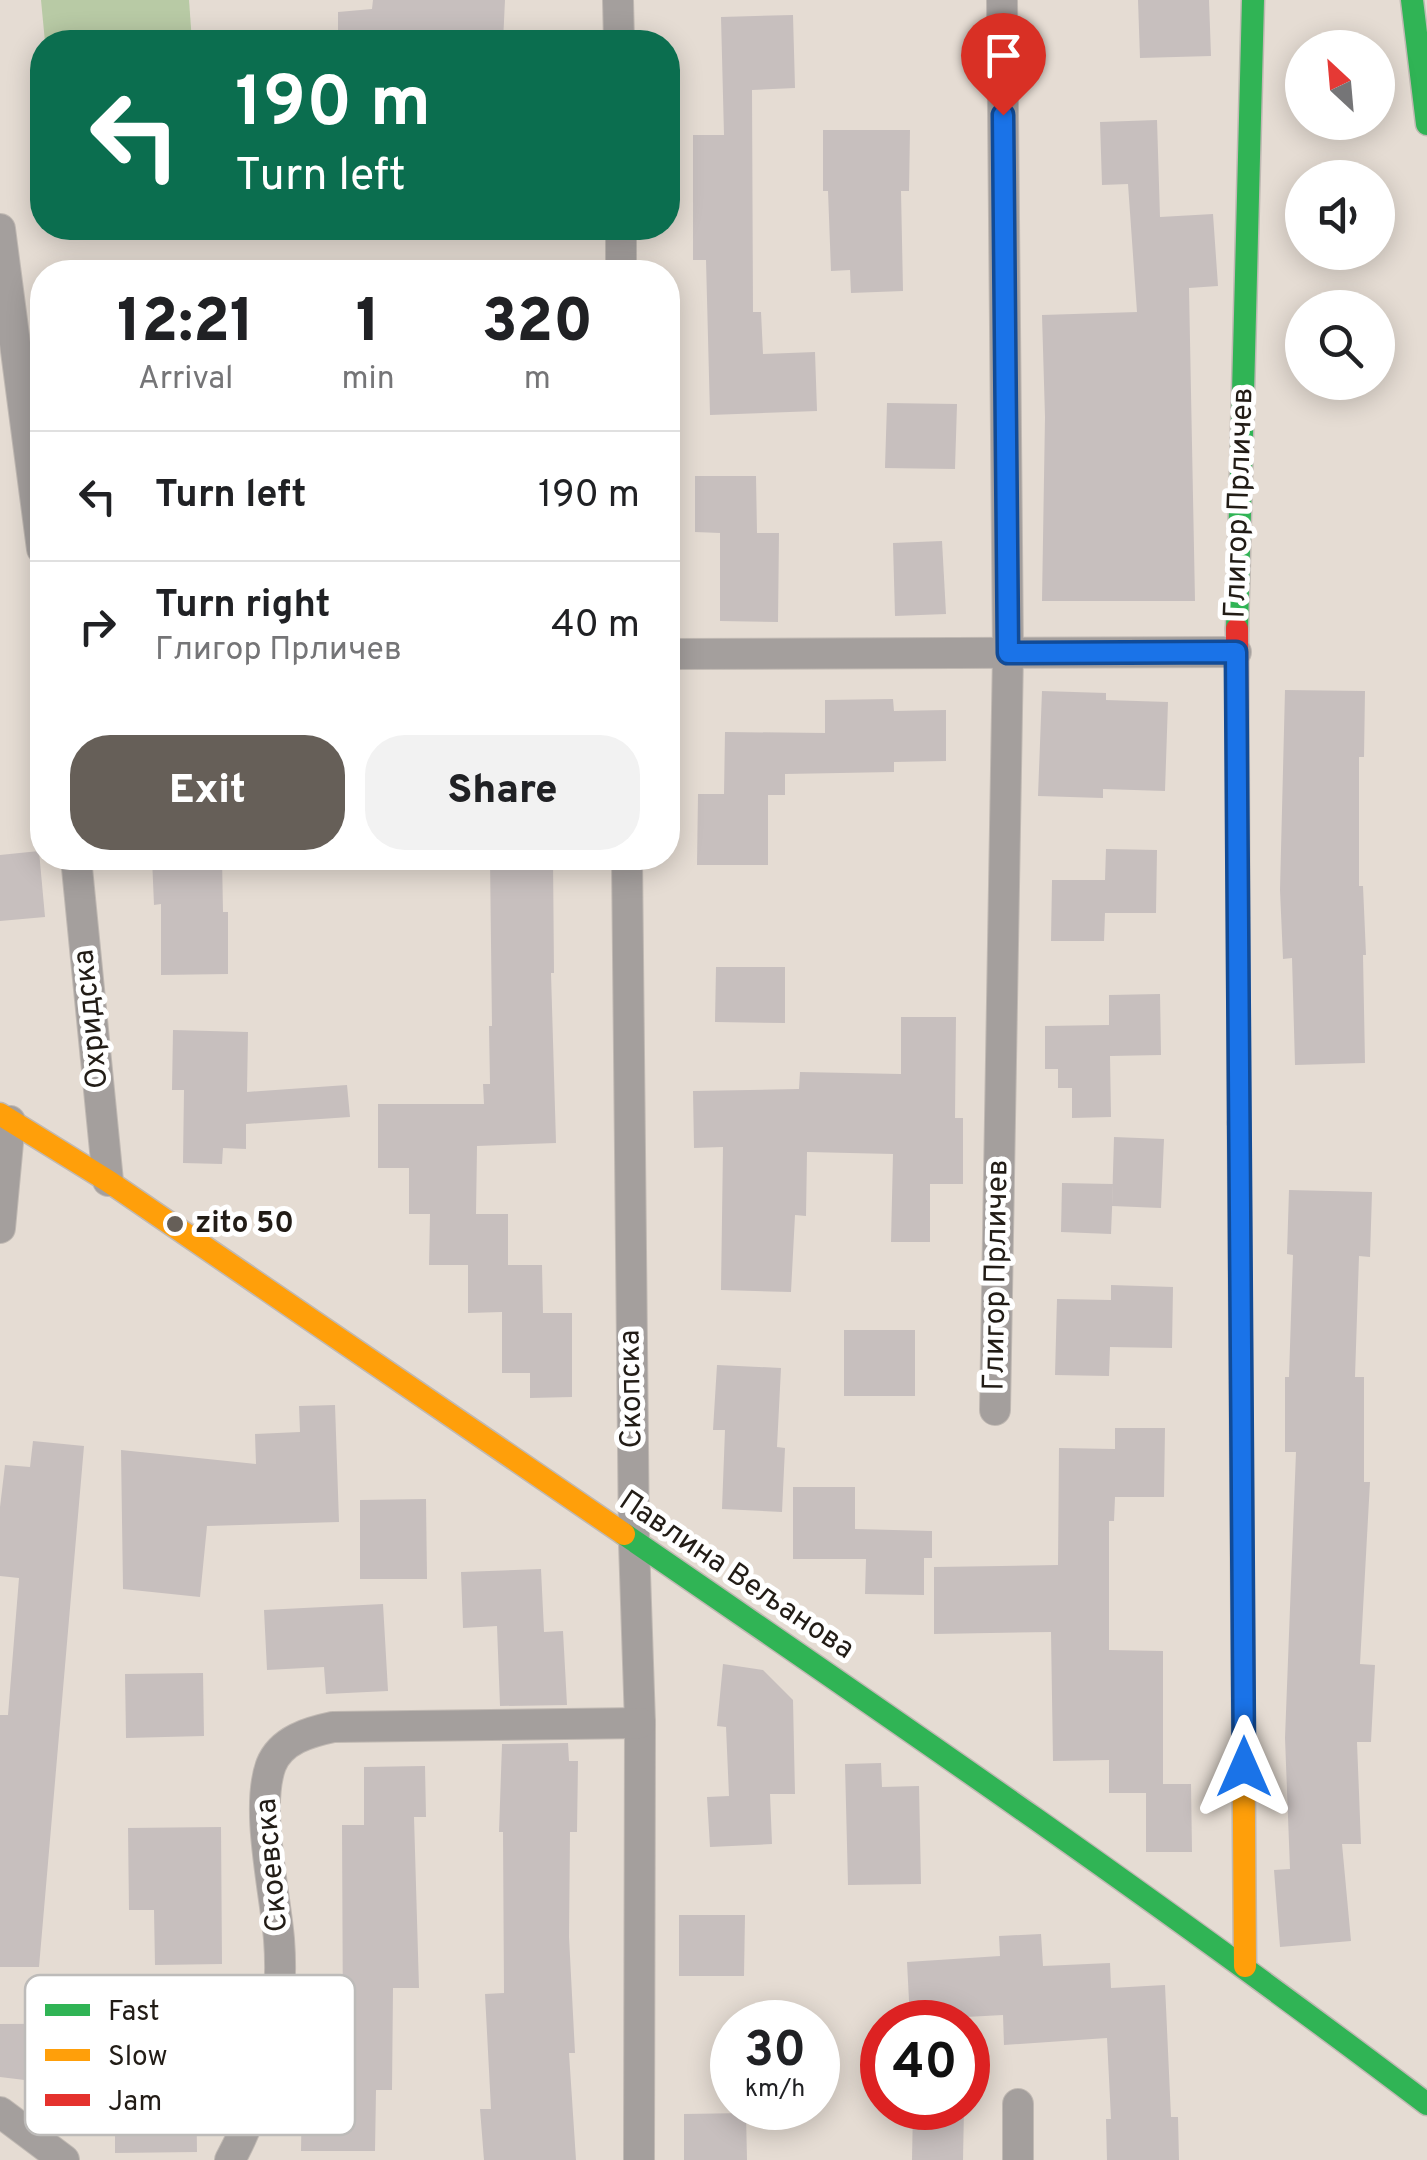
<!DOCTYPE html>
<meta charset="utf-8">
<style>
:root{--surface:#fff;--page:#f2f2f2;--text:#202124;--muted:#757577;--line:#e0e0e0;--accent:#665f58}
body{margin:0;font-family:Overpass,sans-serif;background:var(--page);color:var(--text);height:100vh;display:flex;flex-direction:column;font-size:38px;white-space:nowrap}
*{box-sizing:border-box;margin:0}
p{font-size:32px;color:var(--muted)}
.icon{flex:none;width:55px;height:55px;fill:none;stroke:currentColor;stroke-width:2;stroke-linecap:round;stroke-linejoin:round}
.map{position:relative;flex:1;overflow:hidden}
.sheet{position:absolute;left:30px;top:260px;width:650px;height:610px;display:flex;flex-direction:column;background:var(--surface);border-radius:40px;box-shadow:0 5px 25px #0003}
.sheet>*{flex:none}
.guide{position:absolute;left:30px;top:30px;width:650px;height:210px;border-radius:40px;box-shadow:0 5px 25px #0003;background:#0b6e4f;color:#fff;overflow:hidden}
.needle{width:65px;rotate:334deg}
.buttons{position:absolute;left:1285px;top:30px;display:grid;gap:20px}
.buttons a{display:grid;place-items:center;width:110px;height:110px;border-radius:50%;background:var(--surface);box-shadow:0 5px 25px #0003;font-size:50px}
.speed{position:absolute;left:710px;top:2000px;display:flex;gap:20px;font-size:50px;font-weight:700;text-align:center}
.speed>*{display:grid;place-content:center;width:130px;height:130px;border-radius:50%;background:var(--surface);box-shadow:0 5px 25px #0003;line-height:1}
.speed small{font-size:25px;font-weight:400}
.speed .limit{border:15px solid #d22;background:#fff;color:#111}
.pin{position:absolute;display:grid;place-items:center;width:85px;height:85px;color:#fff;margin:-102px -42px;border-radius:50% 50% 50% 0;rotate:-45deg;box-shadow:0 0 10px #0007}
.pin .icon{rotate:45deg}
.me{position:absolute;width:110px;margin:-55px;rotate:0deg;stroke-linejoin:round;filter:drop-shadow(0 0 8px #0008)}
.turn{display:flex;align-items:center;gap:35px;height:210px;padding:0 40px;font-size:45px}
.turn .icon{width:130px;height:130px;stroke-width:2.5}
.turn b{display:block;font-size:70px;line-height:85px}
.eta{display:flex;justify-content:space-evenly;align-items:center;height:170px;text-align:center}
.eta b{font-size:60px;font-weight:800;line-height:70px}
.cta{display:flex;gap:20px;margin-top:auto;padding:20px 40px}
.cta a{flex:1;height:115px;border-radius:40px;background:var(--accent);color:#fff;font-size:40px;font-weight:800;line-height:115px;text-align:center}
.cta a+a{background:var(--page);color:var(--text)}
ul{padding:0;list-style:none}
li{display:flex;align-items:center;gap:30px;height:130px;padding:0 40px;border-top:2px solid var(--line)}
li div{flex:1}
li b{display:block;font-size:38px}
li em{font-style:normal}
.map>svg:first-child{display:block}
</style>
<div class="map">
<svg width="1427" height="2160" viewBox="0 0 1427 2160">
<rect width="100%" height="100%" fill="#e5dcd3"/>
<polygon fill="#b8caa5" points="41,0 189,0 192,42 45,42"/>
<g fill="#c7bfbe">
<polygon points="373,0 505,0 503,42 338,42 338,12 372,9"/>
<polygon points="1138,0 1209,0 1211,56 1140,58"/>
<polygon points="793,15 795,88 752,90 753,312 761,312 763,354 815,352 817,411 710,415 706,260 693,260 693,135 724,135 721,17"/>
<polygon points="1157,120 1160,217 1213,214 1218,286 1189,288 1195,601 1042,601 1045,417 1042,315 1137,312 1128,184 1102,185 1100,122"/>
<polygon points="823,130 910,130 909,191 901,191 903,291 851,293 850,270 831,271 828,191 823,191"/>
<polygon points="887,403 957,404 955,469 885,468"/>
<polygon points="695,476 756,476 757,533 779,533 778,622 720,621 720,533 695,532"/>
<polygon points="942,541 946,614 895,616 893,543"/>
<polygon points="1285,690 1365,691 1364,757 1359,757 1359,886 1363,886 1366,955 1363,955 1365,1063 1295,1065 1292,958 1283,959 1280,890"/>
<polygon points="1042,691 1106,693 1106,700 1168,702 1165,791 1103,789 1103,798 1038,796"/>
<polygon points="893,699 894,711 946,710 946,761 894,762 894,772 785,774 785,795 768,795 768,865 697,865 698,794 724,794 725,732 825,733 825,700"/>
<polygon points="1106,849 1157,850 1156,913 1105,913 1104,941 1051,941 1052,880 1105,880"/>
<polygon points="39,851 45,917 0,921 0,855"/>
<polygon points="152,858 222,858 223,912 228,912 228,974 161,975 161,904 154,905"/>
<polygon points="490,858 553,858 554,973 551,973 556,1143 477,1146 476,1214 508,1214 508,1265 542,1265 543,1313 572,1313 572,1397 530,1398 530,1373 502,1373 502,1312 468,1313 468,1265 429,1265 430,1214 409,1214 409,1168 378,1168 378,1104 484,1104 483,1084 490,1084 489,1026 492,1026"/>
<polygon points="716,967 785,967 785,1023 715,1022"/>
<polygon points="1160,994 1161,1055 1110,1056 1111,1117 1072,1118 1072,1088 1058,1088 1058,1069 1045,1069 1045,1026 1109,1025 1109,995"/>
<polygon points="901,1017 956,1017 955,1118 963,1118 963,1184 930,1184 930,1242 891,1242 893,1154 807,1152 806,1216 795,1215 791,1292 721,1290 723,1147 694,1148 693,1091 799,1089 800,1072 901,1074"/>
<polygon points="173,1030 248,1032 247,1092 347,1085 350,1117 246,1124 246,1149 223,1148 222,1164 183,1163 184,1090 172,1090"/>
<polygon points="1114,1137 1164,1139 1161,1208 1112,1206"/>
<polygon points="1062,1183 1113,1184 1111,1234 1061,1232"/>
<polygon points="1289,1190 1372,1192 1370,1257 1359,1256 1355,1377 1364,1377 1364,1482 1370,1482 1360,1664 1375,1665 1371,1742 1357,1742 1361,1844 1342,1844 1351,1941 1280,1947 1274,1870 1290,1869 1285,1738 1296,1452 1285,1452 1285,1377 1289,1377 1293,1255 1287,1254"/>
<polygon points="1111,1285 1173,1287 1172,1348 1110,1347 1109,1376 1055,1375 1057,1299 1111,1300"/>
<rect x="844" y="1330" width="71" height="66"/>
<polygon points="717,1365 781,1368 777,1447 785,1448 782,1512 722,1509 725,1430 713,1430"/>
<polygon points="335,1405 339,1522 207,1526 200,1597 123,1589 121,1450 256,1464 255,1434 300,1432 299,1406"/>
<polygon points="1115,1428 1165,1428 1164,1497 1115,1497 1114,1521 1109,1521 1109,1650 1163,1651 1163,1784 1191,1784 1192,1852 1146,1852 1146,1793 1109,1793 1109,1760 1053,1761 1051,1632 934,1634 934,1567 1058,1565 1059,1448 1115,1449"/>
<polygon points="33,1441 84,1446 39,1967 0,1967 0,1715 8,1715 19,1578 0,1576 0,1507 5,1465 30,1467"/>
<polygon points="793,1487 855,1487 855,1529 932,1531 932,1558 924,1558 924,1595 865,1594 866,1559 793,1559"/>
<polygon points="426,1499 427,1579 360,1579 360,1500"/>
<polygon points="541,1569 544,1632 563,1631 567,1705 500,1706 497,1626 463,1628 461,1572"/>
<polygon points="383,1604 388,1691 326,1694 324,1667 267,1670 264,1610"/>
<polygon points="723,1664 763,1670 793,1700 795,1794 770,1794 772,1844 710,1847 707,1797 729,1796 726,1727 717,1726"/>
<polygon points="203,1673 204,1736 126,1738 125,1674"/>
<polygon points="568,1743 569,1761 578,1761 577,1832 570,1832 569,1937 575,2053 569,2053 576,2160 484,2160 480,2109 491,2109 485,1994 504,1993 503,1832 499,1832 502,1744"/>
<polygon points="881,1763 882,1787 919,1786 921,1884 848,1885 845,1764"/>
<polygon points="425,1766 426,1817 414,1817 419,1988 393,1988 392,2090 376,2090 375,2151 301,2151 302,2091 320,2091 320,2034 343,2034 342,1825 364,1825 364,1767"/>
<polygon points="221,1827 222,1964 155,1965 154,1910 129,1910 128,1828"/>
<polygon points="679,1915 745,1915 744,1976 679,1976"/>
<polygon points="1041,1934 1043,1966 1110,1963 1111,1988 1165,1985 1171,2117 1178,2117 1179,2160 1107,2160 1106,2119 1111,2119 1107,2038 1004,2045 1003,2015 910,2020 907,1962 1000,1956 999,1936"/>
<polygon points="212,2023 212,2083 196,2083 197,2152 115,2153 115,2091 0,2077 0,2024"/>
<polygon points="913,2108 964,2108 963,2160 912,2160"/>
<polygon points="746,2113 747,2160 684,2160 684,2114"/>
</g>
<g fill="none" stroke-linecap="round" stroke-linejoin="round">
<defs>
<g id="street">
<polyline points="618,0 619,42"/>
<polyline points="621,228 621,272"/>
<polyline points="0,229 42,549"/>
<polyline points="668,654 1236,652"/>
<polyline points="76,858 108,1181"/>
<polyline points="627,858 634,1543 640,1723 639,2160"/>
<polyline points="0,1228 10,1121"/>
<polyline points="995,1410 1008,653 1002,0"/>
<polyline points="1018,2104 1018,2160"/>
<polyline points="0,2112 64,2160"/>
<path d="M 230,2160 C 266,2093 285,2016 279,1939 C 275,1892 255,1808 271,1765 C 281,1740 309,1732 333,1727 L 640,1723"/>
</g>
<g id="fast">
<polyline points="1412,0 1427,124"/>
<polyline points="1237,629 1253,0"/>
<path d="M 624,1534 C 895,1720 1165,1905 1427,2104"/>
</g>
<g id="slow">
<polyline points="0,1114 108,1181 624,1534"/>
<polyline points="1239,1123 1245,1966"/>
</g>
<polyline id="jam" points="1237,629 1239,1123"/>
</defs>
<use href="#street" stroke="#c0b9b3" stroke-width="32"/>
<use href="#fast" stroke="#c0b9b3" stroke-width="25"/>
<use href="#slow" stroke="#c0b9b3" stroke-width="25"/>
<use href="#jam" stroke="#c0b9b3" stroke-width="25"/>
<use href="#street" stroke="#a49f9d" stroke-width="30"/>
<use href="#fast" stroke="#30b455" stroke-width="22"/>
<use href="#slow" stroke="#ff9f0a" stroke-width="22"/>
<use href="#jam" stroke="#e5322d" stroke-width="22"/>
</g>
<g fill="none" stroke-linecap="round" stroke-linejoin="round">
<defs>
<polyline id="route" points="1003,115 1008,653 1236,652 1244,1767"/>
</defs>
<use href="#route" stroke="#114b97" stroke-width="25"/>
<use href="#route" stroke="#1a73e8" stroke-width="18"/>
</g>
<circle fill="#665f58" stroke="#fff" stroke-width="4" cx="175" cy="1224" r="10"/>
<g text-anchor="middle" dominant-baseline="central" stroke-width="10" stroke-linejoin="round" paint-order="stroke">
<g font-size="30" fill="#221c16" stroke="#fff">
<text transform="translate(1240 503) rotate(-88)">Глигор Прличев</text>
<text transform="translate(92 1019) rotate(-96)">Охридска</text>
<text transform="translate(997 1275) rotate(-89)">Глигор Прличев</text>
<text transform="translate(632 1389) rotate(-91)">Скопска</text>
<text transform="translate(736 1576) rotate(34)">Павлина Вељанова</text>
<text transform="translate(273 1865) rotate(-95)">Скоевска</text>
</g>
<g font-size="30" font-weight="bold" fill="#221c16" stroke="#fff" text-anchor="start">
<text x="195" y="1224">zito 50</text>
</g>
</g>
<rect x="25" y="1975" width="330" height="160" rx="15" fill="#fff" stroke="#bdbbb9" stroke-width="2.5"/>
<rect x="45" y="2004" width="45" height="12" fill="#30b455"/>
<rect x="45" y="2049" width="45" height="12" fill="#ff9f0a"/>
<rect x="45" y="2094" width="45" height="12" fill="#e5322d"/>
<g font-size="28" fill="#221c16">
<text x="108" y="2020">Fast</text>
<text x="108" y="2065">Slow</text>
<text x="108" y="2110">Jam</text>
</g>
</svg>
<div class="buttons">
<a><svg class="needle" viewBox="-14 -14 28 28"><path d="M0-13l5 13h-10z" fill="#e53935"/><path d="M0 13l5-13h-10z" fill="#757577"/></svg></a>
<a><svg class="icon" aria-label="sound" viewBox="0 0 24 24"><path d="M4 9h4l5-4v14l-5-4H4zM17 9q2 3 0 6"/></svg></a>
<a><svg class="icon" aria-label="search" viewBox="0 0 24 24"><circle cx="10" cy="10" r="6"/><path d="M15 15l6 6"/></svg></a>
</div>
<div class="speed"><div>30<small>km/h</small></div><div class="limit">40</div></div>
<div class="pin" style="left:1003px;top:115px;background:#d93025"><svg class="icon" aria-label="arrive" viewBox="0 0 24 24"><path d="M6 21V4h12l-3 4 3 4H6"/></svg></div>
<svg class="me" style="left:1244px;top:1767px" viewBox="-20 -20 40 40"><path d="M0-17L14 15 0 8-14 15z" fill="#1a73e8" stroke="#fff" stroke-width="4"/></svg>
<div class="guide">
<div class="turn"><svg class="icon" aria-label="left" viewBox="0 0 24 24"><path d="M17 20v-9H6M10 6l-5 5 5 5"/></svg><div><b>190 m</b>Turn left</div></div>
</div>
<section class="sheet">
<div class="eta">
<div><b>12:21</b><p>Arrival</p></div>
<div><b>1</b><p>min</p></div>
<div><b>320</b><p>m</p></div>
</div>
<ul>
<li><svg class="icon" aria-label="left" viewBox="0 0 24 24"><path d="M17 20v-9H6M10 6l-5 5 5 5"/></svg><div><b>Turn left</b></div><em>190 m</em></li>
<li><svg class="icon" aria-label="right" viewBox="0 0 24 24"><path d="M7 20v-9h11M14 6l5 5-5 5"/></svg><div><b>Turn right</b><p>Глигор Прличев</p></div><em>40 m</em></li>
</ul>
<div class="cta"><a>Exit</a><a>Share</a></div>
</section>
</div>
